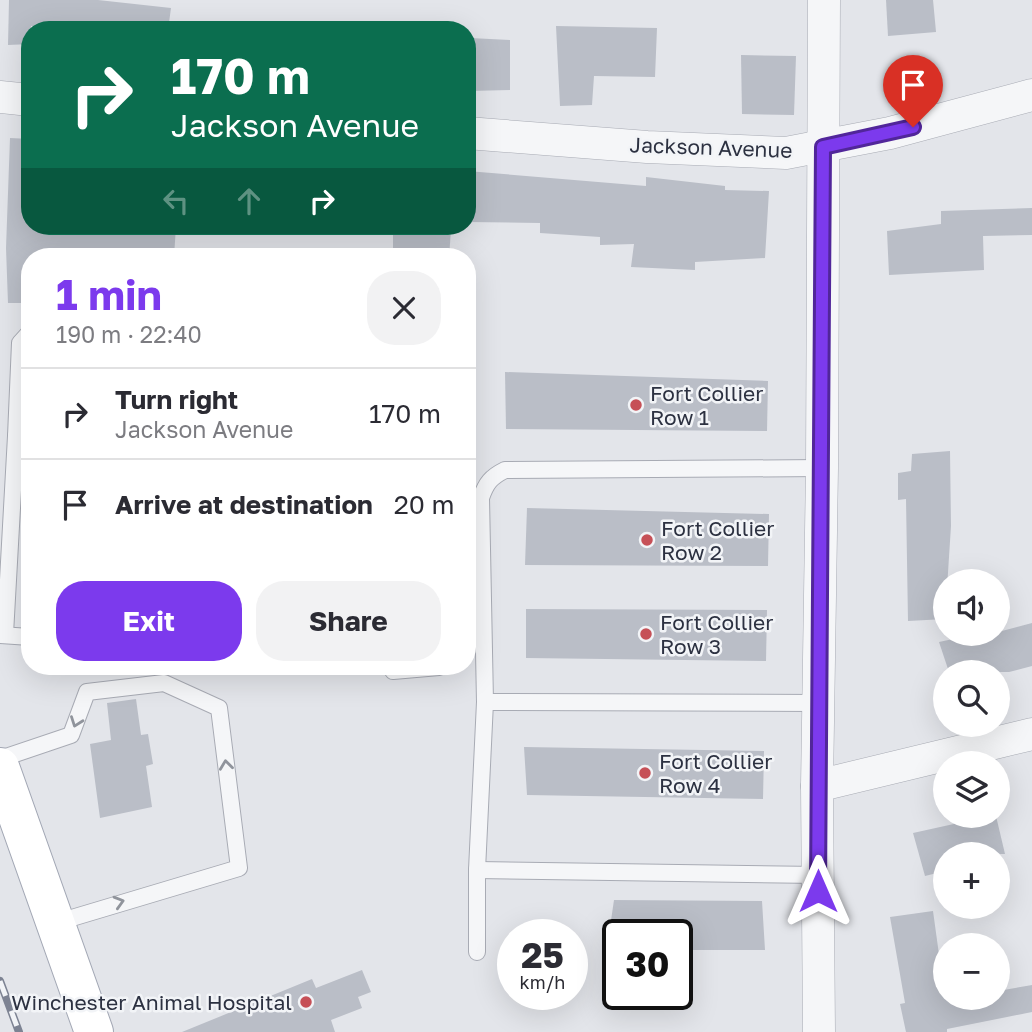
<!DOCTYPE html>
<meta charset="utf-8">
<style>
:root{--surface:#fff;--page:#f2f2f3;--text:#2b2b33;--muted:#7c7c81;--line:#e1e1e2;--accent:#7c3aed}
body{margin:0;font-family:"Golos Text",sans-serif;background:var(--page);color:var(--text);height:100vh;display:flex;flex-direction:column;font-size:26px;white-space:nowrap}
*{box-sizing:border-box;margin:0}
p{font-size:23px;color:var(--muted)}
.icon{flex:none;width:38px;height:38px;fill:none;stroke:currentColor;stroke-width:2;stroke-linecap:round;stroke-linejoin:round}
.map{position:relative;flex:1;overflow:hidden}
.drawer{position:absolute;left:21px;top:248px;width:455px;height:427px;display:flex;flex-direction:column;background:var(--surface);border-radius:28px;box-shadow:0 7px 28px #0002}
.drawer>*{flex:none}
.guide{position:absolute;left:21px;top:21px;width:455px;height:214px;border-radius:28px;box-shadow:0 7px 28px #0002;background:#0b6e4f;color:#fff;overflow:hidden}
.fabs{position:absolute;left:933px;top:569px;display:grid;gap:14px}
.fabs a{display:grid;place-items:center;width:77px;height:77px;border-radius:50%;background:var(--surface);box-shadow:0 7px 28px #0002;font-size:35px}
.speed{position:absolute;left:497px;top:919px;display:flex;gap:14px;font-size:35px;font-weight:700;text-align:center}
.speed>*{display:grid;place-content:center;width:91px;height:91px;border-radius:50%;background:var(--surface);box-shadow:0 7px 28px #0002;line-height:1}
.speed small{font-size:18px;font-weight:400}
.speed .limit{border:4px solid #111;border-radius:10px;background:#fff;color:#111}
.pin{position:absolute;display:grid;place-items:center;width:60px;height:60px;color:#fff;margin:-72px -30px;border-radius:50% 50% 50% 0;rotate:-45deg;box-shadow:0 0 7px #0007}
.pin .icon{rotate:45deg}
.me{position:absolute;width:77px;margin:-38px;rotate:0deg;stroke-linejoin:round;filter:drop-shadow(0 0 5px #0008)}
.turn{display:flex;align-items:center;gap:24px;height:147px;padding:0 35px;font-size:32px}
.turn .icon{width:91px;height:91px;stroke-width:2.5}
.turn b{display:block;font-size:49px;line-height:60px}
.lanes{display:flex;align-items:center;height:66px;padding:0 35px;background:#0003;justify-content:center;gap:35px;direction:ltr}
.lanes .off{opacity:.35}
.round{display:grid;place-items:center;flex:none;width:74px;height:74px;border-radius:28px;background:var(--page)}
.summary{display:flex;align-items:center;justify-content:space-between;height:119px;padding:0 35px}
h1{font-size:42px;font-weight:700;line-height:52px;color:var(--accent)}
.action{display:flex;gap:14px;margin-top:auto;padding:14px 35px}
.action a{flex:1;height:80px;border-radius:28px;background:var(--accent);color:#fff;font-size:28px;font-weight:700;line-height:80px;text-align:center}
.action a+a{background:var(--page);color:var(--text)}
ul{padding:0;list-style:none}
li{display:flex;align-items:center;gap:21px;height:91px;padding:0 35px;border-top:2px solid var(--line)}
li div{flex:1}
li b{display:block;font-size:26px}
li em{font-style:normal}
.map>svg:first-child{display:block}
</style>
<div class="map">
<svg width="1032" height="1032" viewBox="0 0 1032 1032">
<rect width="100%" height="100%" fill="#e3e5ea"/>
<g fill="#babec7">
<polygon points="9,0 98,0 171,8 168,30 31,26 30,44 8,45"/>
<polygon points="886,0 933,0 936,32 888,36"/>
<polygon points="556,26 657,28 655,77 594,76 592,105 560,106"/>
<polygon points="470,38 510,40 510,90 469,91"/>
<polygon points="741,55 796,56 794,115 742,114"/>
<polygon points="10,138 30,139 30,226 176,226 174,257 30,257 30,303 8,303 6,248"/>
<polygon points="467,171 646,186 646,177 725,186 725,190 769,191 765,258 695,262 695,270 631,267 634,244 600,245 600,237 540,233 540,223 467,222"/>
<polygon points="1032,208 1032,235 983,236 984,270 889,275 887,231 941,224 941,211"/>
<polygon points="393,226 451,230 449,257 393,257"/>
<polygon points="505,372 768,381 767,431 506,429"/>
<polygon points="950,451 951,526 945,619 908,621 906,499 898,500 898,473 911,471 912,454"/>
<polygon points="527,508 769,514 768,566 525,565"/>
<polygon points="526,609 767,610 766,661 526,658"/>
<polygon points="1032,623 1032,666 1009,672 949,672 939,642 967,636 968,640"/>
<polygon points="136,699 141,735 148,734 153,764 146,766 152,807 100,818 90,744 111,740 107,703"/>
<polygon points="524,747 764,751 763,799 527,795"/>
<polygon points="990,816 996,816 1005,854 945,854 945,871 925,876 913,833"/>
<polygon points="614,900 762,901 765,950 677,950 677,934 609,934"/>
<polygon points="933,911 945,998 998,998 998,991 1032,985 1032,1012 947,1029 947,1032 906,1032 900,1004 905,1003 890,917"/>
<polygon points="362,970 371,992 358,997 362,1008 331,1020 335,1032 182,1032 312,979 316,988"/>
</g>
<g fill="none" stroke-linecap="round" stroke-linejoin="round">
<defs>
<g id="service">
<polyline points="16,436 20,343 30,332"/>
<polyline points="5,634 16,436 30,436"/>
<polyline points="0,635 30,637"/>
<polyline points="393,671 439,667"/>
<polyline points="485,702 819,703"/>
<polyline points="0,759 71,735 87,692 164,683 219,708 239,868 55,923"/>
<polyline points="477,870 818,875"/>
<path d="M 477,952 L 477,870 L 485,702 L 481,498 C 486,483 491,477 505,470 L 822,468"/>
</g>
<g id="minor">
<polyline points="0,97 30,100"/>
<polyline points="467,133 647,147 786,153 890,133 1032,95"/>
<polyline points="817,786 1032,734"/>
<polyline points="819,1032 817,786 822,468 824,0"/>
</g>
<polyline id="primary" points="0,767 94,1032"/>
</defs>
<use href="#service" stroke="#a8abb4" stroke-width="18"/>
<use href="#minor" stroke="#a8abb4" stroke-width="33"/>
<use href="#primary" stroke="#a3a8b5" stroke-width="40"/>
<use href="#service" stroke="#f5f6f8" stroke-width="16"/>
<use href="#minor" stroke="#f5f6f8" stroke-width="32"/>
<use href="#primary" stroke="#fff" stroke-width="38"/>
<defs>
<polyline id="rail" points="0,981 19,1032"/>
</defs>
<use href="#rail" stroke="#7d8393" stroke-width="8"/>
<use href="#rail" stroke="#f2f4f7" stroke-width="5" stroke-dasharray="16" stroke-linecap="butt"/>
</g>
<defs><path id="oneway-chevron" d="M-2-3.5L2.5 0L-2 3.5" fill="none" stroke-width="1.6" stroke-linecap="round" stroke-linejoin="round" transform="scale(1.75)"/></defs>
<g stroke="#90949c">
<use href="#oneway-chevron" transform="translate(76 722) rotate(110)"/>
<use href="#oneway-chevron" transform="translate(226 765) rotate(-97)"/>
<use href="#oneway-chevron" transform="translate(119 902) rotate(-16)"/>
</g>
<g fill="none" stroke-linecap="round" stroke-linejoin="round">
<defs>
<polyline id="route" points="818,891 823,147 913,127"/>
</defs>
<use href="#route" stroke="#51269a" stroke-width="18"/>
<use href="#route" stroke="#7c3aed" stroke-width="12"/>
</g>
<g fill="#c65057" stroke="#f2f4f7" stroke-width="2.5">
<circle cx="636" cy="405" r="7"/>
<circle cx="647" cy="540" r="7"/>
<circle cx="646" cy="634" r="7"/>
<circle cx="645" cy="773" r="7"/>
<circle cx="306" cy="1002" r="7"/>
</g>
<g text-anchor="middle" dominant-baseline="central" stroke-width="5" stroke-linejoin="round" paint-order="stroke">
<g font-size="21" fill="#2c3141" stroke="#f2f4f7">
<text transform="translate(711 147) rotate(2)">Jackson Avenue</text>
</g>
<g font-size="21" fill="#2c3141" stroke="#f2f4f7" text-anchor="start">
<text x="650" y="393">Fort Collier<tspan x="650" dy="24">Row 1</tspan></text>
<text x="661" y="528">Fort Collier<tspan x="661" dy="24">Row 2</tspan></text>
<text x="660" y="622">Fort Collier<tspan x="660" dy="24">Row 3</tspan></text>
<text x="659" y="761">Fort Collier<tspan x="659" dy="24">Row 4</tspan></text>
<text x="292" y="1002" text-anchor="end">Winchester Animal Hospital</text>
</g>
</g>
</svg>
<div class="fabs">
<a><svg class="icon" aria-label="sound" viewBox="0 0 24 24"><path d="M4 9h4l5-4v14l-5-4H4zM17 9q2 3 0 6"/></svg></a>
<a><svg class="icon" aria-label="search" viewBox="0 0 24 24"><circle cx="10" cy="10" r="6"/><path d="M15 15l6 6"/></svg></a>
<a><svg class="icon" aria-label="layers" viewBox="0 0 24 24"><path d="M12 4l9 5-9 5-9-5zM3 14l9 5 9-5"/></svg></a>
<a>+</a>
<a>−</a>
</div>
<div class="speed"><div>25<small>km/h</small></div><div class="limit">30</div></div>
<div class="pin" style="left:913px;top:127px;background:#d93025"><svg class="icon" aria-label="arrive" viewBox="0 0 24 24"><path d="M6 21V4h12l-3 4 3 4H6"/></svg></div>
<svg class="me" style="left:818px;top:891px" viewBox="-20 -20 40 40"><path d="M0-17L14 15 0 8-14 15z" fill="#7c3aed" stroke="#fff" stroke-width="4"/></svg>
<div class="guide">
<div class="turn"><svg class="icon" aria-label="right" viewBox="0 0 24 24"><path d="M7 20v-9h11M14 6l5 5-5 5"/></svg><div><b>170 m</b>Jackson Avenue</div></div>
<div class="lanes"><svg class="icon off" aria-label="left" viewBox="0 0 24 24"><path d="M17 20v-9H6M10 6l-5 5 5 5"/></svg><svg class="icon off" aria-label="ahead" viewBox="0 0 24 24"><path d="M12 20V5M6 11l6-6 6 6"/></svg><svg class="icon" aria-label="right" viewBox="0 0 24 24"><path d="M7 20v-9h11M14 6l5 5-5 5"/></svg></div>
</div>
<section class="drawer">
<div class="summary"><div><h1>1 min</h1><p>190 m · 22:40</p></div><a class="round"><svg class="icon" aria-label="close" viewBox="0 0 24 24"><path d="M6 6l12 12M18 6L6 18"/></svg></a></div>
<ul>
<li><svg class="icon" aria-label="right" viewBox="0 0 24 24"><path d="M7 20v-9h11M14 6l5 5-5 5"/></svg><div><b>Turn right</b><p>Jackson Avenue</p></div><em>170 m</em></li>
<li><svg class="icon" aria-label="arrive" viewBox="0 0 24 24"><path d="M6 21V4h12l-3 4 3 4H6"/></svg><div><b>Arrive at destination</b></div><em>20 m</em></li>
</ul>
<div class="action"><a>Exit</a><a>Share</a></div>
</section>
</div>
